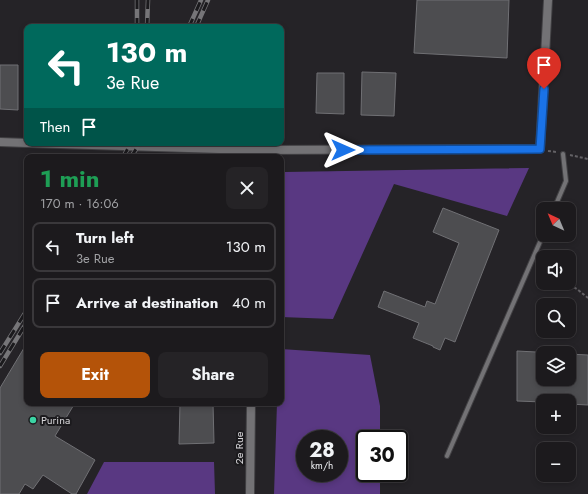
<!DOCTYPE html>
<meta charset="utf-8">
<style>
:root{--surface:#1c1a1d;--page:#252326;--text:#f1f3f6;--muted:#a0a1a4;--line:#3a383b;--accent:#b45309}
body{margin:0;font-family:Jost,sans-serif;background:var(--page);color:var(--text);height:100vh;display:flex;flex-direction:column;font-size:15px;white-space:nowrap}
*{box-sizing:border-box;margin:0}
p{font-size:13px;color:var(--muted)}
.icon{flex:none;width:22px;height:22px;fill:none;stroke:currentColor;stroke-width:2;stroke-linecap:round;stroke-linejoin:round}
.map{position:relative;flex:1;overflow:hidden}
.sheet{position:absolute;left:24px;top:154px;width:260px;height:252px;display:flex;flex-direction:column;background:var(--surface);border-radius:8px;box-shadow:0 2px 6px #0003,0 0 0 1px var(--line)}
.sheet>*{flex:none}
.top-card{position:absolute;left:24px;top:24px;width:260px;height:122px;border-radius:8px;box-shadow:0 2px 6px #0003,0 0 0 1px var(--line);background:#00695c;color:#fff;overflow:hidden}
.needle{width:26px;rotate:316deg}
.buttons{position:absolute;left:536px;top:202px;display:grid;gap:8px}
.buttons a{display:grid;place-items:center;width:40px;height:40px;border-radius:8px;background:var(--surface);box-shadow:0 2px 6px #0003,0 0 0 1px var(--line);font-size:20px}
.speed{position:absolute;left:296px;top:430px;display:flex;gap:8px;font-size:20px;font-weight:700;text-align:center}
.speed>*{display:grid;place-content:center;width:52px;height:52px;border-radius:50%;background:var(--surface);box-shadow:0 2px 6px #0003,0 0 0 1px var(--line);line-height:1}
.speed small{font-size:10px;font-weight:400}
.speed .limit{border:2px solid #111;border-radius:6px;background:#fff;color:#111}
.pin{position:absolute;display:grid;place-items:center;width:34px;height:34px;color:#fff;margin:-41px -17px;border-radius:50% 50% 50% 0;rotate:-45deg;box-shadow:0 0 4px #0007}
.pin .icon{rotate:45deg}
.me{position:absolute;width:44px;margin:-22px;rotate:90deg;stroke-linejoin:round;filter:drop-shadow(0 0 3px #0008)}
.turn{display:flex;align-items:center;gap:14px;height:84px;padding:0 16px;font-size:18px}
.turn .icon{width:52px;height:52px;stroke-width:2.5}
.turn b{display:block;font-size:28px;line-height:34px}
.then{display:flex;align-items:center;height:38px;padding:0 16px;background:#0003;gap:8px;font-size:15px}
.round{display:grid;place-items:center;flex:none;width:42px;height:42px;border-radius:8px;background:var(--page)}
.head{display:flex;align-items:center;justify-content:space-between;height:68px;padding:0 16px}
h1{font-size:24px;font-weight:700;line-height:30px;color:#1e9e55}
.cta{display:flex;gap:8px;margin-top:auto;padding:8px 16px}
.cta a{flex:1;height:46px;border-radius:8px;background:var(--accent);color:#fff;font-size:16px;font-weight:700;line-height:46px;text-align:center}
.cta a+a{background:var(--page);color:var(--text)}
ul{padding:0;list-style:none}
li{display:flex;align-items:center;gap:12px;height:50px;margin:0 8px 6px;padding:0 8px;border:2px solid var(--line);border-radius:8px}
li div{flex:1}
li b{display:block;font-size:15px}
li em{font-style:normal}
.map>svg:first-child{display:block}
</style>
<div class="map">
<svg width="588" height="494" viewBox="0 0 588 494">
<rect width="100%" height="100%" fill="#252327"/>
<g fill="#593882" fill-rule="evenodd">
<polygon points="529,168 507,216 394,184 333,319 281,317 281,272 285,172"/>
<path d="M 281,349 L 370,355 L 380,406 L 380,439 L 365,439 L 365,473 L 380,473 L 380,494 L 274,494 L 277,403 L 281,403 ZM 305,439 L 339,439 L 339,473 L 305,473 Z"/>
<polygon points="104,462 214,462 215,494 87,494"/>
</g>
<g fill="#4d4d50" stroke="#707074">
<polygon points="417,0 509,0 507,58 414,53"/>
<polygon points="0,65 18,65 18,110 0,109"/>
<polygon points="362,72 396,73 394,116 361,115"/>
<polygon points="317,73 344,73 344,114 316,113"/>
<polygon points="443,208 499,230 455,342 445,338 440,350 433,347 433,346 413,338 419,323 378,307 384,291 425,307 427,301 435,304 459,243 433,232"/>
<polygon points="27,343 27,403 75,403 55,436 95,460 76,494 72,494 43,475 33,489 25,484 19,494 0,494 0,388"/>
<polygon points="517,351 555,353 543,353 543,379 569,379 569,354 588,355 588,405 569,404 569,401 543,401 543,402 517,401"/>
<polygon points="180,403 213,403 214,443 179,444"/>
</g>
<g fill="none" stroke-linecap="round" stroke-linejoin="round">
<defs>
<g id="lane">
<polyline points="554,209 566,181 563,154"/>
<polyline points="447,456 543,235"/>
</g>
<g id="street">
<polyline points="0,142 27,143"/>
<polyline points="28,143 252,150 540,149 548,0"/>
<polyline points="250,494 251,403"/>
</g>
</defs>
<use href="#lane" stroke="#424144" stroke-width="6"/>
<use href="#street" stroke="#424144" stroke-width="10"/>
<g stroke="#636165" stroke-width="2" stroke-dasharray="3 2" stroke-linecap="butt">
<polyline points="548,151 557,152"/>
<polyline points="570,155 588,159"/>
<polyline points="538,262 543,267"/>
<polyline points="565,283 577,289 588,298"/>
</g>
<use href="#lane" stroke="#737275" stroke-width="4"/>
<use href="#street" stroke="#737275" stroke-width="8"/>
<defs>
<g id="rail">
<polyline points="137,27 137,0"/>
<polyline points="147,27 148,0"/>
<polyline points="189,27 201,0"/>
<polyline points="196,27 208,0"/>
<polyline points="123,157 131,143"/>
<polyline points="131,157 140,143"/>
<polyline points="0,353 27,310"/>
<polyline points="0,366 27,322"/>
</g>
</defs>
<use href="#rail" stroke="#767578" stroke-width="4.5"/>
<use href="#rail" stroke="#1b1a1d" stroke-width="3" stroke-dasharray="9" stroke-linecap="butt"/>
</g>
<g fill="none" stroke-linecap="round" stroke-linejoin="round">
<defs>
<polyline id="route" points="343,150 540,149 544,89"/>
</defs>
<use href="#route" stroke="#114b97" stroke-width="10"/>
<use href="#route" stroke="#1a73e8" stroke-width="7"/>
</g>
<circle fill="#3bd4a4" stroke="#1b1a1d" stroke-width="1.5" cx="33" cy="420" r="4"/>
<g text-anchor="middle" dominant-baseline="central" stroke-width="4" stroke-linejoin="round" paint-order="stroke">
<g font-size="11" fill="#d6d5d8" stroke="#1b1a1d" text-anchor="start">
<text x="41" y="420">Purina</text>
</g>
<g font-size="11" fill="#d6d5d8" stroke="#1b1a1d">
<text transform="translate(239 448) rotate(-90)">2e Rue</text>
</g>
</g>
</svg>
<div class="buttons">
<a><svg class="needle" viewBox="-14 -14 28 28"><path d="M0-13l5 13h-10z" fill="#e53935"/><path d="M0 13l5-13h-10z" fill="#a0a1a4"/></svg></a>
<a><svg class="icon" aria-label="sound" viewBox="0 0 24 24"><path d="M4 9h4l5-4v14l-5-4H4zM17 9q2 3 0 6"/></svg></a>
<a><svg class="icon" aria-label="search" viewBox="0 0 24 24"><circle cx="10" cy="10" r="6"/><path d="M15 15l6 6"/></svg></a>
<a><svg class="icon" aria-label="layers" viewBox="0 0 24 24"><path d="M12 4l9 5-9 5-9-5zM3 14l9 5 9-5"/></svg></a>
<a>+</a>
<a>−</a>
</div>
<div class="speed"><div>28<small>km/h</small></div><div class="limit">30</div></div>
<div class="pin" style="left:544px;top:89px;background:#d93025"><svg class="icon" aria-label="arrive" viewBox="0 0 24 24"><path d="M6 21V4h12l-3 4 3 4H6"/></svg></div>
<svg class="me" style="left:343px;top:150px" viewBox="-20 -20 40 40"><path d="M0-17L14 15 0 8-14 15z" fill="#1a73e8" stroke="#fff" stroke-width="4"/></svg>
<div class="top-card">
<div class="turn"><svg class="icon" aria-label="left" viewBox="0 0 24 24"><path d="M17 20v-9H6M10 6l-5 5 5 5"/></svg><div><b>130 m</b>3e Rue</div></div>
<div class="then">Then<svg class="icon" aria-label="arrive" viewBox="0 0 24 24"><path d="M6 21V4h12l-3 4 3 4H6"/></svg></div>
</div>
<section class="sheet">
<div class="head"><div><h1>1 min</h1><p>170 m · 16:06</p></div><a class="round"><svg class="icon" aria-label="close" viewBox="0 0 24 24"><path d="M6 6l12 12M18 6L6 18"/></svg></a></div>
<ul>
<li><svg class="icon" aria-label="left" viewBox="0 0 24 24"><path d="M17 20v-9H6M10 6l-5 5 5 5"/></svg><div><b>Turn left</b><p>3e Rue</p></div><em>130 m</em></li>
<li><svg class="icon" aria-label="arrive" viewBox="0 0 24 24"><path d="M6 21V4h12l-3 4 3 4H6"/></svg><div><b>Arrive at destination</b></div><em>40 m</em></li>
</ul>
<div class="cta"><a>Exit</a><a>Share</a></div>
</section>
</div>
